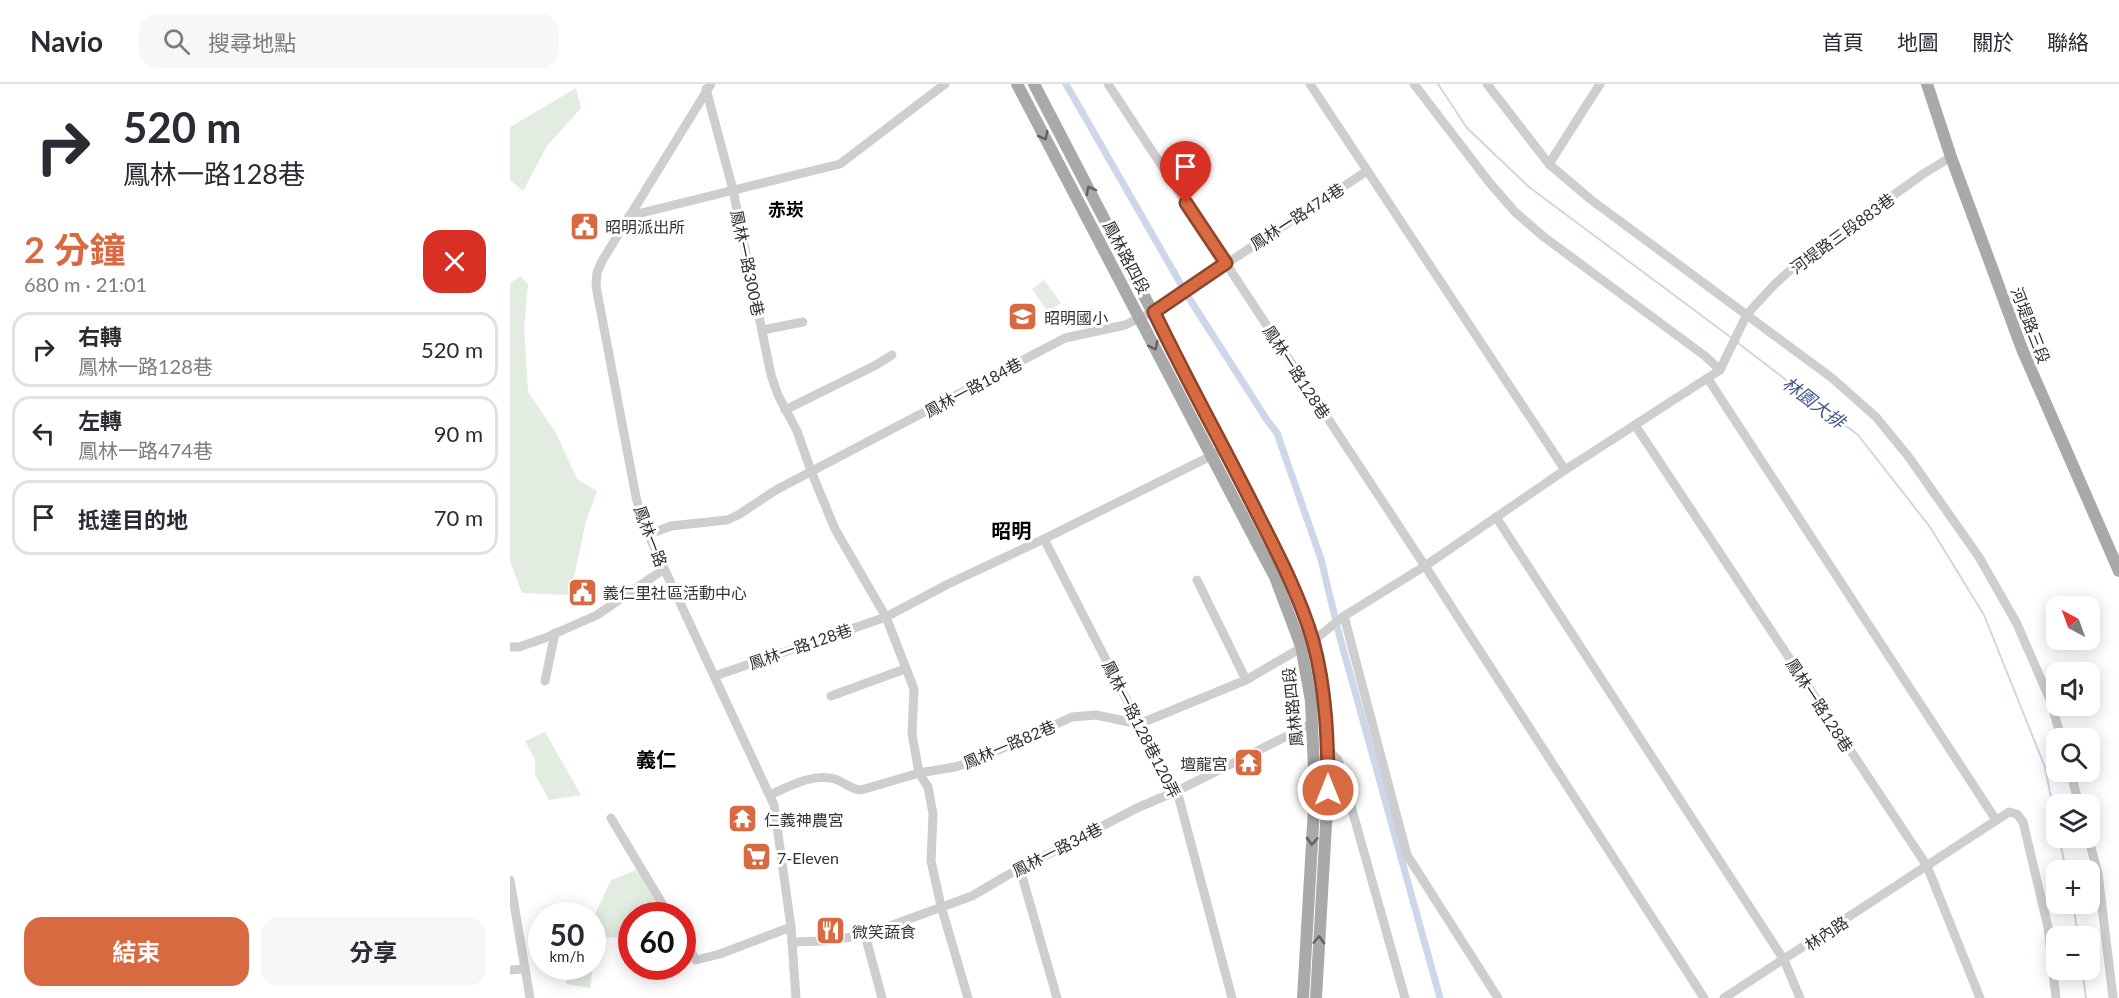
<!DOCTYPE html>
<html lang="zh-TW">
<meta charset="utf-8">
<style>
:root{--surface:#fff;--page:#f7f7f7;--text:#2b2b33;--muted:#7c7c81;--line:#e1e1e2;--accent:#d86a42}
body{margin:0;font-family:Lato,"Noto Sans TC",sans-serif;background:var(--page);color:var(--text);height:100vh;display:flex;flex-direction:column;font-size:22px;white-space:nowrap}
*{box-sizing:border-box;margin:0}
p{font-size:20px;color:var(--muted)}
.icon{flex:none;width:33px;height:33px;fill:none;stroke:currentColor;stroke-width:2;stroke-linecap:round;stroke-linejoin:round}
.map{position:relative;flex:1;overflow:hidden}
.sheet{display:flex;flex-direction:column;background:var(--surface);width:510px}
.sheet>*{flex:none}
.hud{background:#fff;color:var(--text);overflow:hidden}
.needle{width:39px;rotate:319deg}
.buttons{position:absolute;left:1536px;top:512px;display:grid;gap:12px}
.buttons a{display:grid;place-items:center;width:54px;height:54px;border-radius:12px;background:var(--surface);box-shadow:0 3px 15px #0003;font-size:30px}
.speed{position:absolute;left:18px;top:818px;display:flex;gap:12px;font-size:30px;font-weight:700;text-align:center}
.speed>*{display:grid;place-content:center;width:78px;height:78px;border-radius:50%;background:var(--surface);box-shadow:0 3px 15px #0003;line-height:1}
.speed small{font-size:15px;font-weight:400}
.speed .limit{border:9px solid #d22;background:#fff;color:#111}
.pin{position:absolute;display:grid;place-items:center;width:51px;height:51px;color:#fff;margin:-62px -26px;border-radius:50% 50% 50% 0;rotate:-45deg;box-shadow:0 0 6px #0007}
.pin .icon{rotate:45deg}
.me{position:absolute;width:66px;margin:-33px;rotate:0deg;stroke-linejoin:round;filter:drop-shadow(0 0 4px #0008)}
.turn{display:flex;align-items:center;gap:21px;height:126px;padding:0 24px;font-size:27px}
.turn .icon{width:78px;height:78px;stroke-width:2.5}
.turn b{display:block;font-size:42px;line-height:51px}
.round{display:grid;place-items:center;flex:none;width:63px;height:63px;border-radius:18px;background:var(--page)}
.headline{display:flex;align-items:center;justify-content:space-between;height:102px;padding:0 24px}
h1{font-size:36px;font-weight:700;line-height:45px;color:var(--accent)}
.button{display:flex;gap:12px;margin-top:auto;padding:12px 24px}
.button a{flex:1;height:69px;border-radius:18px;background:var(--accent);color:#fff;font-size:24px;font-weight:700;line-height:69px;text-align:center}
.button a+a{background:var(--page);color:var(--text)}
ul{padding:0;list-style:none}
li{display:flex;align-items:center;gap:18px;height:75px;margin:0 12px 9px;padding:0 12px;border:3px solid var(--line);border-radius:18px}
li div{flex:1}
li b{display:block;font-size:22px}
li em{font-style:normal}
header{display:flex;align-items:center;gap:36px;box-sizing:border-box;height:84px;padding:0 30px;background:var(--surface);border-bottom:2px solid var(--line)}
header strong{font-size:28px}
nav{display:flex;gap:33px;margin-inline-start:auto;font-size:21px}
.search{width:420px;height:54px;background:var(--page);display:flex;align-items:center;gap:15px;box-sizing:border-box;padding:0 21px;border-radius:18px;color:var(--muted);font-size:22px}
main{display:flex;flex:1;min-height:0}
.map>svg:first-child{display:block}
</style>
<header>
<strong>Navio</strong>
<div class="search"><svg class="icon" aria-label="search" viewBox="0 0 24 24"><circle cx="10" cy="10" r="6"/><path d="M15 15l6 6"/></svg>搜尋地點</div>
<nav><a>首頁</a><a>地圖</a><a>關於</a><a>聯絡</a></nav>
</header>
<main>
<section class="sheet">
<div class="hud">
<div class="turn"><svg class="icon" aria-label="right" viewBox="0 0 24 24"><path d="M7 20v-9h11M14 6l5 5-5 5"/></svg><div><b>520 m</b>鳳林一路128巷</div></div>
</div>
<div class="headline"><div><h1>2 分鐘</h1><p>680 m · 21:01</p></div><a class="round" style="background:#d93025;color:#fff"><svg class="icon" aria-label="close" viewBox="0 0 24 24"><path d="M6 6l12 12M18 6L6 18"/></svg></a></div>
<ul>
<li><svg class="icon" aria-label="right" viewBox="0 0 24 24"><path d="M7 20v-9h11M14 6l5 5-5 5"/></svg><div><b>右轉</b><p>鳳林一路128巷</p></div><em>520 m</em></li>
<li><svg class="icon" aria-label="left" viewBox="0 0 24 24"><path d="M17 20v-9H6M10 6l-5 5 5 5"/></svg><div><b>左轉</b><p>鳳林一路474巷</p></div><em>90 m</em></li>
<li><svg class="icon" aria-label="arrive" viewBox="0 0 24 24"><path d="M6 21V4h12l-3 4 3 4H6"/></svg><div><b>抵達目的地</b></div><em>70 m</em></li>
</ul>
<div class="button"><a>結束</a><a>分享</a></div>
</section>
<div class="map">
<svg width="1609" height="914" viewBox="0 0 1609 914">
<rect width="100%" height="100%" fill="#fff"/>
<g fill="#e2ece0">
<polygon points="66,4 71,24 37,62 13,107 0,96 0,43"/>
<polygon points="11,192 18,201 14,243 18,308 46,349 67,395 87,407 76,437 60,511 12,509 0,477 0,199"/>
<polygon points="534,196 551,219 538,228 522,205"/>
<polygon points="35,648 71,711 39,716 25,690 25,676 15,657"/>
<polygon points="127,786 147,820 130,829 130,831 122,831 121,854 87,853 80,904 56,900 57,887 48,882 82,882 83,835 101,796"/>
</g>
<g fill="none" stroke-linecap="round" stroke-linejoin="round">
<g stroke="#ced6ea" stroke-width="2">
<polyline points="928,0 957,44 1019,103 1223,255"/>
<polyline points="1228,259 1348,351 1420,443 1474,531 1535,683 1546,739"/>
<polyline points="1549,753 1556,786"/>
<polyline points="1563,819 1568,852"/>
<polyline points="1572,885 1576,914"/>
</g>
<polyline stroke="#ced6ea" stroke-width="7" points="556,0 677,211 757,336 767,349 811,475 829,550 930,914"/>
<g stroke="#cecece" stroke-width="9">
<polyline points="201,0 92,177 87,189 86,202 126,413 133,439 264,721 281,843 286,914"/>
<polyline points="598,0 915,482 1194,914"/>
<polyline points="800,0 1055,386"/>
<polyline points="904,0 979,98 1005,128 1034,153 1195,272 1210,286"/>
<polyline points="977,0 1039,80 1080,115 1322,294 1366,333 1398,372 1469,473 1507,540 1541,618 1551,654"/>
<polyline points="196,5 223,106 261,291 268,311 287,347 301,387 325,445 376,533 404,605 402,650 409,689 418,703 423,730 421,777 431,822 458,914"/>
<polyline points="1039,80 1090,0"/>
<polyline points="119,132 330,80 435,0"/>
<polyline points="252,246 293,238"/>
<polyline points="1198,295 1486,736"/>
<polyline points="275,326 366,281 382,271"/>
<polyline points="1125,341 1417,782 1470,914"/>
<polyline points="986,433 1274,876 1290,914"/>
<polyline points="137,451 161,442 217,436 228,431 266,406 555,254 615,241 643,228 857,87"/>
<polyline points="534,455 629,640 667,707 722,914"/>
<polyline points="687,496 736,596"/>
<polyline points="834,532 897,771 988,914"/>
<polyline points="0,563 9,563 35,554 87,531 154,485"/>
<polyline points="205,592 376,533 438,500 534,455 715,365"/>
<polyline points="35,597 45,549"/>
<polyline points="321,612 395,585"/>
<polyline points="816,664 828,676 895,914"/>
<polyline points="1560,687 1569,720"/>
<path d="M 260,711 C 280,702 302,689 325,695 C 334,698 340,705 351,706 L 409,689 L 445,683 L 464,677 L 562,633 L 586,631 L 629,640 L 736,596 L 803,557 L 834,532 L 915,482 L 1055,386 L 1210,286 L 1237,230 L 1265,200 L 1286,181 L 1413,90 L 1441,73"/>
<polyline points="101,734 159,831"/>
<polyline points="1578,753 1588,789 1603,914"/>
<polyline points="510,785 547,914"/>
<polyline points="0,796 20,914"/>
<polyline points="355,851 372,914"/>
<polyline points="172,854 186,876 210,870 281,843"/>
<polyline points="282,858 314,857 355,851 462,812 496,792 627,724 667,707 803,639"/>
<polyline points="0,886 14,885"/>
<polyline points="1214,914 1499,728 1507,730 1513,738 1538,843 1546,914"/>
</g>
<g stroke="#a9a9a9" stroke-width="12">
<polyline points="507,0 749,463 765,493 791,562 801,617 805,707 793,914"/>
<polyline points="524,0 778,489 803,557 816,637 818,706 806,914"/>
<polyline points="1417,0 1441,73 1512,265 1609,487"/>
</g>
</g>
<defs><path id="oneway-chevron" d="M-2-3.5L2.5 0L-2 3.5" fill="none" stroke-width="1.6" stroke-linecap="round" stroke-linejoin="round" transform="scale(1.5)"/></defs>
<g stroke="#616161">
<use href="#oneway-chevron" transform="translate(534 52) rotate(62)"/>
<use href="#oneway-chevron" transform="translate(580 106) rotate(-118)"/>
<use href="#oneway-chevron" transform="translate(644 262) rotate(63)"/>
<use href="#oneway-chevron" transform="translate(802 757) rotate(93)"/>
<use href="#oneway-chevron" transform="translate(809 856) rotate(-87)"/>
</g>
<g fill="none" stroke-linecap="round" stroke-linejoin="round">
<defs>
<path id="route" d="M 676,119 L 716,179 L 644,228 C 677,297 714,363 748,431 C 769,472 790,513 803,557 C 816,605 818,656 818,706"/>
</defs>
<use href="#route" stroke="#8c452b" stroke-width="15"/>
<use href="#route" stroke="#d86a42" stroke-width="10"/>
</g>
<defs>
<symbol id="civic-square" viewBox="-11 -11 22 22"><rect x="-9" y="-9" width="18" height="18" rx="4" fill="#d86a42" stroke="#fff"/><path d="M-.6-6.5H3V-4.5H.6V-3L4-1V1h2V6H-6V1h2V-1L-.6-3ZM-1.2 2.5V6h2.4V2.5Z" fill="#fff"/></symbol>
<symbol id="school-square" viewBox="-11 -11 22 22"><rect x="-9" y="-9" width="18" height="18" rx="4" fill="#d86a42" stroke="#fff"/><path d="M0-5L7-2L0 1L-7-2ZM-4 1L0 2.5L4 1V4Q0 6-4 4Z" fill="#fff"/></symbol>
<symbol id="temple-square" viewBox="-11 -11 22 22"><rect x="-9" y="-9" width="18" height="18" rx="4" fill="#d86a42" stroke="#fff"/><path d="M0-6L5-2H3V0L6.5 2.5H4V6H1.5V3h-3V6H-4V2.5H-6.5L-3 0V-2H-5Z" fill="#fff"/></symbol>
<symbol id="supermarket-square" viewBox="-11 -11 22 22"><rect x="-9" y="-9" width="18" height="18" rx="4" fill="#d86a42" stroke="#fff"/><path d="M-6-5.5h2.5l.6 2H6L4.5 2H-2.5L-4.4-4H-6ZM-1.5 3.2a1.3 1.3 0 1 0 .1 0ZM3 3.2a1.3 1.3 0 1 0 .1 0Z" fill="#fff"/></symbol>
<symbol id="restaurant-square" viewBox="-11 -11 22 22"><rect x="-9" y="-9" width="18" height="18" rx="4" fill="#d86a42" stroke="#fff"/><path d="M-5-6h1v4h1v-4h1v4h1v-4h1v5L-1.5 .5V6h-2V.5L-5-1ZM5-6V6H3V1.5H1.5Q1.5-4 5-6Z" fill="#fff"/></symbol>
</defs>
<g fill-rule="evenodd">
<use href="#civic-square" x="58" y="126" width="33" height="33"/>
<use href="#school-square" x="496" y="216" width="33" height="33"/>
<use href="#civic-square" x="56" y="492" width="33" height="33"/>
<use href="#temple-square" x="722" y="662" width="33" height="33"/>
<use href="#temple-square" x="216" y="718" width="33" height="33"/>
<use href="#supermarket-square" x="230" y="756" width="33" height="33"/>
<use href="#restaurant-square" x="304" y="830" width="33" height="33"/>
</g>
<g text-anchor="middle" dominant-baseline="central" stroke-width="6" stroke-linejoin="round" paint-order="stroke">
<g font-size="16" fill="#313131" stroke="#fff">
<text transform="translate(787 132) rotate(-33)">鳳林一路474巷</text>
<text transform="translate(1332 149) rotate(-36)">河堤路三段883巷</text>
<text transform="translate(617 173) rotate(62)">鳳林路四段</text>
<text transform="translate(238 179) rotate(78)">鳳林一路300巷</text>
<text transform="translate(1521 241) rotate(69)">河堤路三段</text>
<text transform="translate(787 288) rotate(57)">鳳林一路128巷</text>
<text transform="translate(463 303) rotate(-28)">鳳林一路184巷</text>
<text transform="translate(141 452) rotate(69)">鳳林一路</text>
<text transform="translate(290 562) rotate(-19)">鳳林一路128巷</text>
<text transform="translate(1310 621) rotate(57)">鳳林一路128巷</text>
<text transform="translate(782 623) rotate(-96)">鳳林路四段</text>
<text transform="translate(632 645) rotate(63)">鳳林一路128巷120弄</text>
<text transform="translate(499 660) rotate(-23)">鳳林一路82巷</text>
<text transform="translate(547 765) rotate(-27)">鳳林一路34巷</text>
<text transform="translate(1316 849) rotate(-33)">林內路</text>
</g>
<g font-size="16" fill="#313131" stroke="#fff" text-anchor="start">
<text x="95" y="142">昭明派出所</text>
<text x="534" y="233">昭明國小</text>
<text x="93" y="508">義仁里社區活動中心</text>
<text x="718" y="679" text-anchor="end">壇龍宮</text>
<text x="254" y="735">仁義神農宮</text>
<text x="267" y="773">7-Eleven</text>
<text x="342" y="847">微笑蔬食</text>
</g>
<g font-size="18" font-weight="bold" fill="#000" stroke="#fff">
<text x="276" y="125">赤崁</text>
</g>
<g font-size="18" font-style="italic" fill="#44588d" stroke="#fff">
<text transform="translate(1304 318) rotate(37)">林園大排</text>
</g>
<g font-size="20" font-weight="bold" fill="#000" stroke="#fff">
<text x="501" y="446">昭明</text>
<text x="146" y="675">義仁</text>
</g>
</g>
</svg>
<div class="buttons">
<a><svg class="needle" viewBox="-14 -14 28 28"><path d="M0-13l5 13h-10z" fill="#e53935"/><path d="M0 13l5-13h-10z" fill="#7c7c81"/></svg></a>
<a><svg class="icon" aria-label="sound" viewBox="0 0 24 24"><path d="M4 9h4l5-4v14l-5-4H4zM17 9q2 3 0 6"/></svg></a>
<a><svg class="icon" aria-label="search" viewBox="0 0 24 24"><circle cx="10" cy="10" r="6"/><path d="M15 15l6 6"/></svg></a>
<a><svg class="icon" aria-label="layers" viewBox="0 0 24 24"><path d="M12 4l9 5-9 5-9-5zM3 14l9 5 9-5"/></svg></a>
<a>+</a>
<a>−</a>
</div>
<div class="speed"><div>50<small>km/h</small></div><div class="limit">60</div></div>
<div class="pin" style="left:676px;top:119px;background:#d93025"><svg class="icon" aria-label="arrive" viewBox="0 0 24 24"><path d="M6 21V4h12l-3 4 3 4H6"/></svg></div>
<svg class="me" style="left:818px;top:706px" viewBox="-20 -20 40 40"><circle r="17" fill="#d86a42" stroke="#fff" stroke-width="3"/><path d="M0-11L8 9 0 5-8 9z" fill="#fff"/></svg>
</div>
</main>
